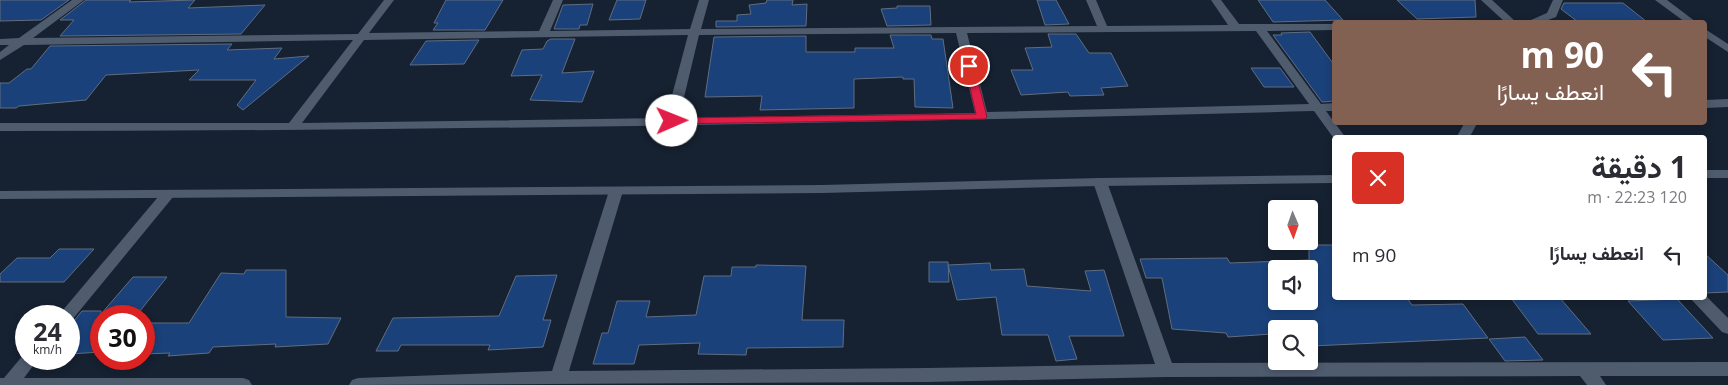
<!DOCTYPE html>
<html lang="ar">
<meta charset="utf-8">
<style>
:root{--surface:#fff;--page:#f7f7f7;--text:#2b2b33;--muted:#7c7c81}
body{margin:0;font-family:"Open Sans",Vazirmatn,sans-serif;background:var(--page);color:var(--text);direction:rtl;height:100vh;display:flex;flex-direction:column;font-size:19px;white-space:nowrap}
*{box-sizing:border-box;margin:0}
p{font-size:16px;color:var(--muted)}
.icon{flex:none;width:28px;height:28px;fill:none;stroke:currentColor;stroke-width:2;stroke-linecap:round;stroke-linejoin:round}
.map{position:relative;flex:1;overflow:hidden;direction:ltr}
.sheet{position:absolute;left:1332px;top:135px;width:375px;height:165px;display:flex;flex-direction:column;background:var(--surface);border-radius:5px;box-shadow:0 2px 8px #0003;direction:rtl}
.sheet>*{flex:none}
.top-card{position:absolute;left:1332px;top:20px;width:375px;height:105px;border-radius:5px;box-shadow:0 2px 8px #0003;direction:rtl;background:#836152;color:#fff;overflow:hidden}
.needle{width:32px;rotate:178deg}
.tools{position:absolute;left:1268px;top:200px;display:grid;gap:10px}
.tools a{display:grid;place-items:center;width:50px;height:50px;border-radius:5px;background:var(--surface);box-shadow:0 2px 8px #0003;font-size:25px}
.speed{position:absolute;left:15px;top:305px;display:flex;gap:10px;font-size:25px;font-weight:700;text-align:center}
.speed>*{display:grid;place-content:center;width:65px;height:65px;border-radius:50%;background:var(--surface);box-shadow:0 2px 8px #0003;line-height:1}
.speed small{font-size:12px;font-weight:400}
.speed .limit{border:8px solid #d22;background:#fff;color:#111}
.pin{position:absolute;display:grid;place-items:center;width:42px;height:42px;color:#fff;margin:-21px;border:2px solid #fff;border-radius:50%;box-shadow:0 1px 5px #0007}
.me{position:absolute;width:55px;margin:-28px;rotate:89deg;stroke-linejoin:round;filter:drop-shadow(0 0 4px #0008)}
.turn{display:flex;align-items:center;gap:18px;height:105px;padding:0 20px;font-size:22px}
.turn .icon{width:65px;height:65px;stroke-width:2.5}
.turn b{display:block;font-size:35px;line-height:42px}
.round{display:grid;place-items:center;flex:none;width:52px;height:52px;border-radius:5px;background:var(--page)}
.overview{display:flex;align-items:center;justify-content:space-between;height:85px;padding:0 20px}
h1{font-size:30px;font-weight:700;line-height:38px}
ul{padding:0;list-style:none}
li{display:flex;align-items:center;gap:15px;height:70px;padding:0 20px}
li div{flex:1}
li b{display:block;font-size:19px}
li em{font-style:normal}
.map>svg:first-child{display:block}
</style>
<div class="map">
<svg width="1728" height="385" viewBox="0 0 1728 385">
<rect width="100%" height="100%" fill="#162131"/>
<g fill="#1a4179" stroke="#606d80" fill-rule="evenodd">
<polygon points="0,0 69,0 41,20 0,21"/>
<polygon points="86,0 131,0 129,2 195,0 188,8 265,5 241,34 60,36 74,20 60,20"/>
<polygon points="446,0 503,0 485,30 433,30 438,23 434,23"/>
<polygon points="617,0 646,0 640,19 609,20"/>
<polygon points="767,0 793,0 792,5 807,4 806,26 716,27 716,21 737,21 737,15 751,14 749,5 766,3"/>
<polygon points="1037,0 1056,0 1069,24 1045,25"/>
<polygon points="1258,0 1325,0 1343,20 1273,22"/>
<polygon points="1397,0 1475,0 1476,17 1417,19"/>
<polygon points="1564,3 1623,3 1647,22 1578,22 1561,9"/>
<polygon points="593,4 587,25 580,25 579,29 554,29 563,5"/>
<polygon points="897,6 930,6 931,25 887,26 881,9 897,8"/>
<polygon points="1310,32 1335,66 1335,101 1322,102 1273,35 1282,35 1281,33"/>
<polygon points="1048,34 1076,34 1089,53 1111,53 1128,86 1101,88 1104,95 1070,96 1068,92 1021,95 1011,70 1033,70 1025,48 1052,47"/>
<polygon points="890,35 931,35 932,39 943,39 953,108 915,107 914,79 903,79 903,77 854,79 854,108 760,110 762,96 705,97 714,37 806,36 806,52 855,52 855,48 894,48"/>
<polygon points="551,39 575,39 562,73 594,71 582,102 530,100 542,75 511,76 522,50 543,49 547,41"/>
<polygon points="479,40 464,64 410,65 426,41"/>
<polygon points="232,44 227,50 282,48 274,59 309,56 243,110 237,105 256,80 189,80 199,70 106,75 86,100 19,106 16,108 0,108 0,83 9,83 27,69 31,69 50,46"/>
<polygon points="1251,68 1280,68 1294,87 1264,87"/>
<path d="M 1309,245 L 1335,245 L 1335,298 L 1407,298 L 1412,305 L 1463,304 L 1488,338 L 1311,346 L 1309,342 L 1309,329 L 1276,329 L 1276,337 L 1274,337 L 1272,334 L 1228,337 L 1226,333 L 1172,329 L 1162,278 L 1146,278 L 1140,259 L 1227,258 L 1230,263 L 1309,260 ZM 1276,269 L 1309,269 L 1309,301 L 1276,301 Z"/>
<polygon points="59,249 94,249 64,282 0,282 0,274 17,258 50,258"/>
<polygon points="1705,254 1728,275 1728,292 1705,293"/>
<polygon points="929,262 948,262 949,282 929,282"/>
<polygon points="990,263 991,270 1024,269 1027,286 1091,291 1085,271 1104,270 1124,336 1069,336 1077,359 1056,361 1048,335 1002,335 996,297 957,300 948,265"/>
<polygon points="756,265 806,266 802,320 844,320 843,347 747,348 746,355 698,354 700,343 639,345 634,364 593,364 602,333 608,333 617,301 650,301 646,317 696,315 704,276 731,276 732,267 756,267"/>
<polygon points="246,270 286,270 286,317 341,318 328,344 275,347 276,344 213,347 209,353 168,356 170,353 144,354 144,323 189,323 221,273 244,274"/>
<polygon points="557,275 543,320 551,320 543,347 488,350 490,345 401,345 398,351 376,351 393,318 499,316 516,276"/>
<polygon points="133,277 167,277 136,316 101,316 101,352 69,354 69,327 82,311 101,311 101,314"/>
<polygon points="1511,298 1560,298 1591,334 1538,334"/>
<polygon points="1677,299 1713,338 1663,340 1628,301"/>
<polygon points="1525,337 1543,360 1505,361 1489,339"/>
</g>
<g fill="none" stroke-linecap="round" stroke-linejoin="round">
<g fill="#4f5c6e" fill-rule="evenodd">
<path d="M 72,0 L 84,0 L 33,38 L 358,34 L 384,0 L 394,0 L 369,33 L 539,31 L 553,0 L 563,0 L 550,31 L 690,29 L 699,0 L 709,0 L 701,29 L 1097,26 L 1086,0 L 1096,0 L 1107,26 L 1228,25 L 1211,0 L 1221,0 L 1239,24 L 1335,24 L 1335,30 L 1267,31 L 1321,104 L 1335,103 L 1335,111 L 1326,111 L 1346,138 L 1335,138 L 1335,140 L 1314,111 C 876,123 438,131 0,131 L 0,123 L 289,123 L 353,40 L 24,45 L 0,60 L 0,52 L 9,45 L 0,45 L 0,39 L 19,38 ZM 1256,31 L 1309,104 L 987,112 L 967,33 ZM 956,33 L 975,113 L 679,118 L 699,35 ZM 688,35 L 666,118 L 302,123 L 364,40 Z"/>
<polygon points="1481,0 1492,0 1516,22 1505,22"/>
<polygon points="1553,0 1563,0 1556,17 1543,22 1530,22 1531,20 1547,13"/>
<polygon points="1728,99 1728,107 1705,108 1705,100"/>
<polygon points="1465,122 1478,122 1469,138 1456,138"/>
<polygon points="1100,178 1105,179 1107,182 1172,363 1728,362 1728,376 1600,376 1606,385 1587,385 1580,376 1166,377 927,382 349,385 352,380 358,378 552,371 609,191 611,188 621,188 623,191 569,371 927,368 1155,364 1093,182 1095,179"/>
<polygon points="168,190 173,191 175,194 173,197 72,320 69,321 69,316 58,316 163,191"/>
<polygon points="1705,295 1728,318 1728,334 1722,332 1690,298 1705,298"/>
<polygon points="24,354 26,354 26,359 38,359 24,378 243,378 249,380 252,385 0,385 0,378 4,378"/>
</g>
<g fill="#4f5c6e" fill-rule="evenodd">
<polygon points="1655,0 1667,0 1696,22 1685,22"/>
<polygon points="1705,29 1728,44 1728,52 1705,37"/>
<rect x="1705" y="170" width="23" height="8"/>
<polygon points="1335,175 1335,183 1100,186 822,193 0,199 0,191 822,185 1100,178"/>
</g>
</g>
<polygon fill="#e11d48" stroke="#92132f" points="966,63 969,63 974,66 987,117 985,119 672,124 667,121 672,118 976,114 965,66"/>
</svg>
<div class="tools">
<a><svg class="needle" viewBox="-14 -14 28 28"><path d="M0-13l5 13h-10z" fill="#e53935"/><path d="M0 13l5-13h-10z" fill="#7c7c81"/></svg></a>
<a><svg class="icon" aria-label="sound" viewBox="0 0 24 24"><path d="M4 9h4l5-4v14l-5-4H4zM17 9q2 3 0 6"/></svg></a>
<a><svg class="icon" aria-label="search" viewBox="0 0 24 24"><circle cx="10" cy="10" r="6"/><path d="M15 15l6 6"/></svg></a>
</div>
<div class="speed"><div>24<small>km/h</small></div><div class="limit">30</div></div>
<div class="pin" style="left:969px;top:66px;background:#d93025"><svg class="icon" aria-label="arrive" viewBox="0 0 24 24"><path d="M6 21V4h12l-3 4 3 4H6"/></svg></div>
<svg class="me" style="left:672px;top:121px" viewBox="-20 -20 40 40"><circle r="19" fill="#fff"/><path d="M0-13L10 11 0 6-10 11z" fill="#e11d48"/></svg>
<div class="top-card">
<div class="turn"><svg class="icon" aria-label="left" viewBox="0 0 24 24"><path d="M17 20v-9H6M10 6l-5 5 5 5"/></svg><div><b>90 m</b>انعطف يسارًا</div></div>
</div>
<section class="sheet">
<div class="overview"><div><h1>1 دقيقة</h1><p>120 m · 22:23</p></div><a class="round" style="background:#d93025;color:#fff"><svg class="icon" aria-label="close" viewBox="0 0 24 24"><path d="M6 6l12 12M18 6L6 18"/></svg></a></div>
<ul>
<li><svg class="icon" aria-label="left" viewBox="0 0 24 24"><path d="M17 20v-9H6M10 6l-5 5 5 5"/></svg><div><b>انعطف يسارًا</b></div><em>90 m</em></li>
</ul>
</section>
</div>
